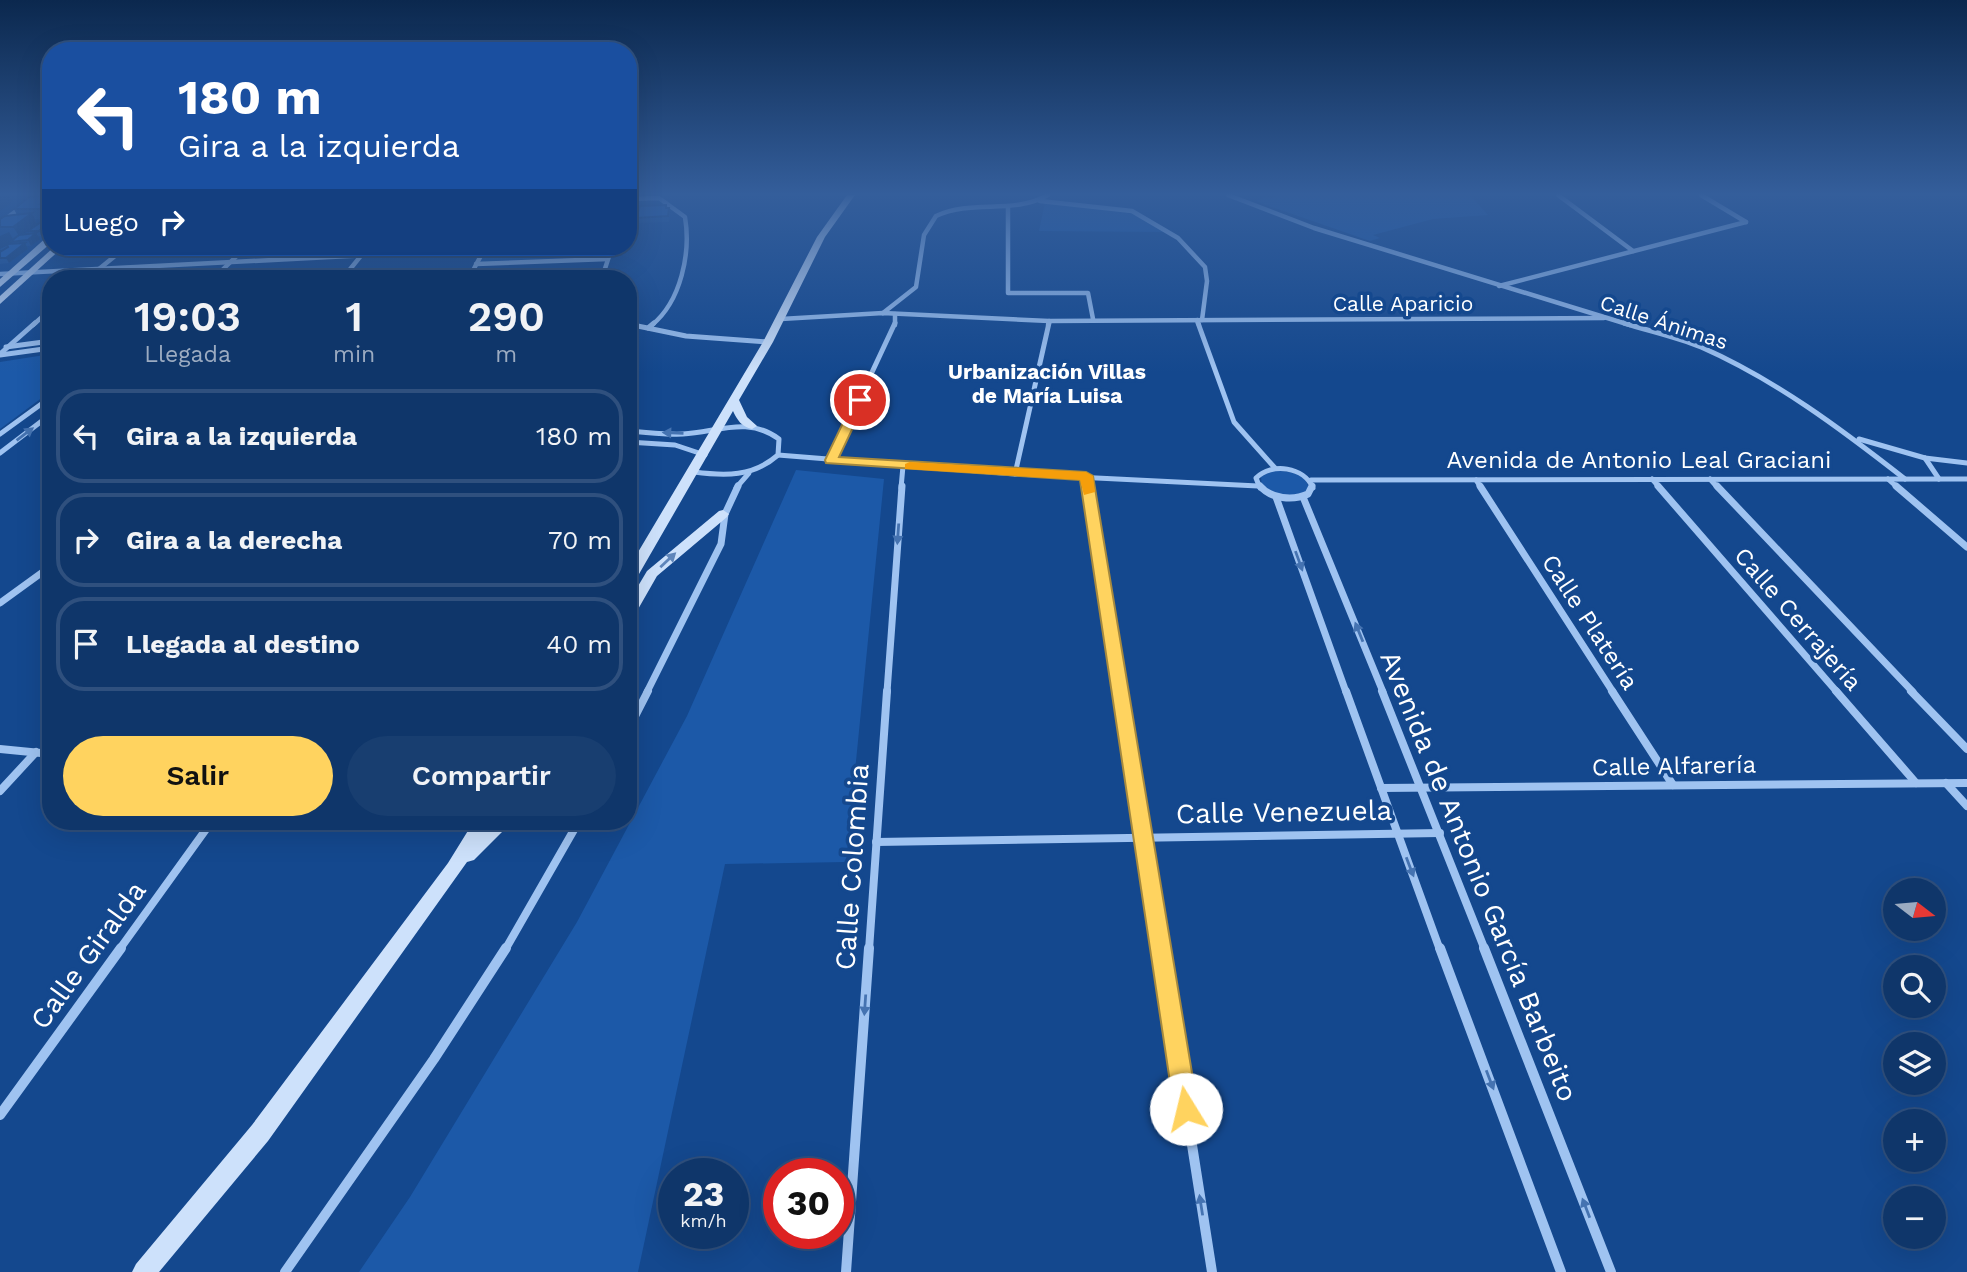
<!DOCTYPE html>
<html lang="es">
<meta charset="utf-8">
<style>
:root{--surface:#0f366a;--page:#183e70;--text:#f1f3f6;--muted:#9babc1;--line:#2f507e;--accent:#ffd35f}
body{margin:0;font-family:"Work Sans",sans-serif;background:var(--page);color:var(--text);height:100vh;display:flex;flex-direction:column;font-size:26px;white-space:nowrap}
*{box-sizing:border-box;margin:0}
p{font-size:23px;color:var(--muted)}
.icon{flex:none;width:38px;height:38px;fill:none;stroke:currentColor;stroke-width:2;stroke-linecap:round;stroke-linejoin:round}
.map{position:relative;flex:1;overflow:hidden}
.sheet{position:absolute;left:42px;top:270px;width:595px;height:560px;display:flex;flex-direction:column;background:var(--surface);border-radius:28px;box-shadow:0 7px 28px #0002,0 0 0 2px var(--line)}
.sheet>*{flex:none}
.top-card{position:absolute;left:42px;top:42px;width:595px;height:214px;border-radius:28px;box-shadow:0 7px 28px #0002,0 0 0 2px var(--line);background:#1a4fa0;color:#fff;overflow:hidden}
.needle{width:46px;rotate:106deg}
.fabs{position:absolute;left:1883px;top:878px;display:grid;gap:14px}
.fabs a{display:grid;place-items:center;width:63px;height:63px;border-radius:50%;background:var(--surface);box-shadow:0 7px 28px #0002,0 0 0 2px var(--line);font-size:35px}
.speed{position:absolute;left:658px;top:1158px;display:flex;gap:14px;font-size:35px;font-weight:700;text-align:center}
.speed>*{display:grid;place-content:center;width:91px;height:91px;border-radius:50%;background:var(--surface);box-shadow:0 7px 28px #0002,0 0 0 2px var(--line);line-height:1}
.speed small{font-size:18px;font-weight:400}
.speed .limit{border:10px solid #d22;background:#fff;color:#111}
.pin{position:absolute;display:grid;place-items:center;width:60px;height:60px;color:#fff;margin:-30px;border:4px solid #fff;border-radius:50%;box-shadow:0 2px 7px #0007}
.me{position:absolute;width:77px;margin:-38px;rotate:351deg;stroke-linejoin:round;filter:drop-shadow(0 0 5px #0008)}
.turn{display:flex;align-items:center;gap:24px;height:147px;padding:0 21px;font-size:32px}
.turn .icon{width:91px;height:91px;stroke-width:2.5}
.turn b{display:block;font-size:49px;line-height:60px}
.then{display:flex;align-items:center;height:66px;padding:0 21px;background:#0003;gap:14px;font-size:26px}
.eta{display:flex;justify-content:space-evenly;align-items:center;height:119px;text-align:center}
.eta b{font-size:42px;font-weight:600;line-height:49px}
.primary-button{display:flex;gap:14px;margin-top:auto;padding:14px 21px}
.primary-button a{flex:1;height:80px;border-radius:42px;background:var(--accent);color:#111;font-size:28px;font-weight:600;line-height:80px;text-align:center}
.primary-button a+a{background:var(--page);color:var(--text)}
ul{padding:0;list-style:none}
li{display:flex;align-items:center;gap:21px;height:94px;margin:0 14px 10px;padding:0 7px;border:4px solid var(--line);border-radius:28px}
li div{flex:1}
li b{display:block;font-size:26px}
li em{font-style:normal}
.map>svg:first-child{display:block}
</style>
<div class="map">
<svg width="1967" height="1272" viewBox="0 0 1967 1272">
<rect width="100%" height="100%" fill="#14488e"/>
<g fill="#1c59a8">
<polygon points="1273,195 1470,195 1488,215 1433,219 1373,235 1380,238 1370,241 1255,201"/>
<polygon points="1045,202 1132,211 1168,232 1039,231"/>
<polygon points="486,247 612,247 608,259 476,264"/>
<polygon points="51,354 51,391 0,429 0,362"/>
<polygon points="796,470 884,479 846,862 725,864 638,1272 359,1272 410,1197 577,922 687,716"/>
<path d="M 1271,471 C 1286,471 1304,471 1309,488 L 1302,495 L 1281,496 L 1262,486 L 1261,477 Z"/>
</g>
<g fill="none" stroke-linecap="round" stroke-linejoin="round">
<g stroke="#9fc3f1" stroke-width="4.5">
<polyline points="1228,195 1314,228 1630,325"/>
<polyline points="1558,195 1633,251"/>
<polyline points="1701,195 1746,222"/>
<path d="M 629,199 L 659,198 L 685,217 C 691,253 681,301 652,325"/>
<polyline points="1040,201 1132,211 1178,238 1205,267 1207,281 1202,320"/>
<polyline points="1008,206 1008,293 1088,293 1093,319"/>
<polyline points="0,223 23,206"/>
<polyline points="476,264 608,259"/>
<polyline points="0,274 485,249"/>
<polyline points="88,278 126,247"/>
<polyline points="214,278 246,247"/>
<polyline points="343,278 368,247"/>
<polyline points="469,278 485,248"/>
<polyline points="602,278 612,247"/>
<polyline points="1499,286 1746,222"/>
<path d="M 883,313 L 916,287 L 924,235 L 936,216 C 972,199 1013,215 1048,195"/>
<polyline points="895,314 895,325"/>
<polyline points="781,319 883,313 1049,321 1604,318"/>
<polyline points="1197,320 1199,325"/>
<polyline points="628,324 633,325"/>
<polyline points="33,325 51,309"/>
<polyline points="1048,325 1049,321"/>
</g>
<g stroke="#9fc3f1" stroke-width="5">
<polyline points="1198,323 1234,422 1275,468"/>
<path d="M 1624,323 C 1649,331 1677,337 1701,347 C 1776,380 1841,429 1905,479"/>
<polyline points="628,324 686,336 768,342"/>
<polyline points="648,328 654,323"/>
<polyline points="6,347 51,341"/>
<polyline points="0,354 35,323"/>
<polyline points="0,355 51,348"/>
<path d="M 628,431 C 646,432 665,435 683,434 C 718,432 748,416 779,439 L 778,455 C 753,477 725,476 694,472"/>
<polyline points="0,434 51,397"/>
<polyline points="1859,439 1925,458 1967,463"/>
<polyline points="628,442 675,445 705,455"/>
<polyline points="0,453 51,414"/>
<polyline points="778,455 1015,474 1258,486"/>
<polyline points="1925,458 1939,479"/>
<polyline points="831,460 895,323"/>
<polyline points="1015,474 1049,323"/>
<polyline points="1086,476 1088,488"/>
<polyline points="1652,479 1660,488"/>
<polyline points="1710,479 1718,488"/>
<polyline points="1888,479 1898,488"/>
<polyline points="1311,480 1967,479"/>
<polyline points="1476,480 1481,488"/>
<polyline points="736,488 749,473"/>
<polyline points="901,488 903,466"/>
<path d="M 1260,488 L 1256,478 C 1272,462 1304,467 1313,488"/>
</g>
<g stroke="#9fc3f1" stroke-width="7">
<polyline points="1088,486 1120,692"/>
<path d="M 1260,486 C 1271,499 1293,501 1308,494 L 1312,486"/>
<polyline points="1480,486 1613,692"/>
<polyline points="1658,486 1837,692"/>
<polyline points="1717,486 1913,692"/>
<polyline points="1896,486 1967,547"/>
<polyline points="1276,497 1346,692"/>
<polyline points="1303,497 1383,692"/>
<polyline points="0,603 51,566"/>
<polyline points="647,692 721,544 725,514 738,486"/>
<polyline points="887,692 902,486"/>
</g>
<g stroke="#9fc3f1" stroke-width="8">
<polyline points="1120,691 1161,950"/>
<polyline points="1346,691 1440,950"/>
<polyline points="1382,691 1485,950"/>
<polyline points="1612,691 1673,785"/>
<polyline points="1836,691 1916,783"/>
<polyline points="1911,691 1967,749"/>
<polyline points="628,730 648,691"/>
<polyline points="0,749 51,754"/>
<polyline points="1946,783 1967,806"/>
<polyline points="1381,788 1967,783"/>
<polyline points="0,791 36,752"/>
<polyline points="876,842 1440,833"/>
<polyline points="119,950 212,821"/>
<polyline points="505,950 579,821"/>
<polyline points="869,950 887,691"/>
</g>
<g stroke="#9fc3f1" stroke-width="10">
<polyline points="1161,948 1212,1272"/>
<polyline points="1440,948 1561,1272"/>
<polyline points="1484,948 1611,1272"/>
<polyline points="0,1115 121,948"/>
<polyline points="285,1272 434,1059 506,948"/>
<polyline points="846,1272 869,948"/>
</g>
<g fill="#cde1fb" fill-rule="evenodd">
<path d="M 847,195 L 855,195 L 825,237 L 773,342 L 739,400 L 747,417 L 757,426 L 752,429 C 742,427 737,420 733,411 L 635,581 L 628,585 L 628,569 L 763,342 L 817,237 Z"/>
<polygon points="48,236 51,236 51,243 0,287 0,279"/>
<polygon points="54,247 63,247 0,304 0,296"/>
<polygon points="723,510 729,514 727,517 657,576 633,618 628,619 628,603 647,571 719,511"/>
<polygon points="474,821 491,821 489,826 494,821 513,821 474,860 467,862 268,1141 159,1272 132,1272 136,1264 252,1125 448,863"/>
</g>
</g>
<g fill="#1d5196">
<polygon points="51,195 51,216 46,219 35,219 37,224 24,234 30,234 28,231 41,222 42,236 38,236 40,239 31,246 26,246 28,249 9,263 0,264 0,219 17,215 14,209"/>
<polygon points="1260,195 1281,195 1270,198"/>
<polygon points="666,205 670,213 669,222 638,223 636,218"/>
</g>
<g fill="#18427a">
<polygon points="0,195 9,195 13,201 0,211"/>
<polygon points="1271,195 1281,195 1270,198"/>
<polygon points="51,198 51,202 48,202 51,206 51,216 46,219 40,209 41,204"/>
<polygon points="32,213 37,224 20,237 13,227"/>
<polygon points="49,221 51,224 51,228 42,236 39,231"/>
<polygon points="9,232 14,241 10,242 11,244 0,249 2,252 0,254 0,236"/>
<polygon points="36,233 40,239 31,246 28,240"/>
<polygon points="25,243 28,249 9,263 6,258"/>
</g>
<g fill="#225eae" stroke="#18427a" stroke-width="2">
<polygon points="51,195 51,198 41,204 47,204 40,209 14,209 29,197"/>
<polygon points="666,205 666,208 669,208 668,216 636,218 640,206"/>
<polygon points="32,213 13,227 0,227 0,219 5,216"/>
<polygon points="49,221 39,231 28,231 41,222"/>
<polygon points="36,233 28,240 10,242 19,235"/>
<polygon points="25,243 6,258 0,258 0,252 8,247 7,244"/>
</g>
<defs><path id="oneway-solid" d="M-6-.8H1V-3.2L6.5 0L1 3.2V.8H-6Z" transform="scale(1.75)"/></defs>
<g fill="#4573b1">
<use href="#oneway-solid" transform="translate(673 433) rotate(-178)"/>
<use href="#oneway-solid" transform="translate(25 434) rotate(-37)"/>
<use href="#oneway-solid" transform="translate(898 534) rotate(94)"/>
<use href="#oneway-solid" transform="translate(1299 561) rotate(70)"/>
<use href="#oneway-solid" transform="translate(1359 632) rotate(-112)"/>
<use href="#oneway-solid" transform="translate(1410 867) rotate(69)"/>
<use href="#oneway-solid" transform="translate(865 1005) rotate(94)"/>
<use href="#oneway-solid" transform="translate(1490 1080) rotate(69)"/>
<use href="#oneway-solid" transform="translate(1201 1205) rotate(-99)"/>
<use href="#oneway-solid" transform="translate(1586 1208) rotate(-111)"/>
</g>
<use fill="#5e85ba" href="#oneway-solid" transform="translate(668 560) rotate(-43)"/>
<linearGradient id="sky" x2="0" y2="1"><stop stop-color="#0b284e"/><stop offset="0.52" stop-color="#345e9b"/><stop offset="1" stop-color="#345e9b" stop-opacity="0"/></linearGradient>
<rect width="1967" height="373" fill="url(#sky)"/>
<polygon fill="#ffd35f" stroke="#a6893e" stroke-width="2" points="855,398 866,400 839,457 1086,472 1093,476 1198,1109 1194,1117 1186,1121 1177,1117 1174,1109 1080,480 826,463 825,460"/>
<polygon fill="#f59e0b" points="910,462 1086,472 1093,476 1095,492 1084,495 1080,480 905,469 905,464"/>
<g text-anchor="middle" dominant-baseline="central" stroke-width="7" stroke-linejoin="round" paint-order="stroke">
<g font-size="21" fill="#fff" stroke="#14488e">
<text x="1403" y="303">Calle Aparicio</text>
<text transform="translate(1664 322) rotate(18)">Calle Ánimas</text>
</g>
<g font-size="21" font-weight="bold" fill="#fff" stroke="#14488e">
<text x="1047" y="371">Urbanización Villas<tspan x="1047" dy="24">de María Luisa</tspan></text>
</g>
<g font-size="24" fill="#fff" stroke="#14488e">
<text x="1639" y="460">Avenida de Antonio Leal Graciani</text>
<text transform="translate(1798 619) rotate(49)">Calle Cerrajería</text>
<text transform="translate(1590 622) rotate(57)">Calle Platería</text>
<text transform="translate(1674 766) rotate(-1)">Calle Alfarería</text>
</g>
<g font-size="28" fill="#fff" stroke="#14488e">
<text transform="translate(1284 812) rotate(-1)">Calle Venezuela</text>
<text transform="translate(852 867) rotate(-86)">Calle Colombia</text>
<text transform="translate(1479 876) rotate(68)">Avenida de Antonio García Barbeito</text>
<text transform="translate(88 955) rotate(-54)">Calle Giralda</text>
</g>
</g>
</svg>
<div class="fabs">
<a><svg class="needle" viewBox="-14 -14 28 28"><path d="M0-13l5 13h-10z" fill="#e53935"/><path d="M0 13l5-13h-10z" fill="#9babc1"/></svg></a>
<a><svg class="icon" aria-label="search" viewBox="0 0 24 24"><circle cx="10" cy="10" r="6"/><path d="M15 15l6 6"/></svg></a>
<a><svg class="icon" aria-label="layers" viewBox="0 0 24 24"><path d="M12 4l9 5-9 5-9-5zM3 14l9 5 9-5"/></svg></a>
<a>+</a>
<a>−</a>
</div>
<div class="speed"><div>23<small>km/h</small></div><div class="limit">30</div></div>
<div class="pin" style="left:860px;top:400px;background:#d93025"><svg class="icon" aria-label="arrive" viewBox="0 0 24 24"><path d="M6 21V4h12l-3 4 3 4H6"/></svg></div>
<svg class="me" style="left:1186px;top:1109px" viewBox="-20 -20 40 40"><circle r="19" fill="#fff"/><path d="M0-13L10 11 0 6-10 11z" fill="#ffd35f"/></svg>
<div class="top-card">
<div class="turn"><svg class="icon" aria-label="left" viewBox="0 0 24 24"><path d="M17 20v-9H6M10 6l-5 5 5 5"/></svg><div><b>180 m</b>Gira a la izquierda</div></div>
<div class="then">Luego<svg class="icon" aria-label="right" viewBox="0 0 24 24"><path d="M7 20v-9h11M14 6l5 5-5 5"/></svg></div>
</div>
<section class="sheet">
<div class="eta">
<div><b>19:03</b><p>Llegada</p></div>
<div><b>1</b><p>min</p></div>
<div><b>290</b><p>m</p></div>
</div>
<ul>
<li><svg class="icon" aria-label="left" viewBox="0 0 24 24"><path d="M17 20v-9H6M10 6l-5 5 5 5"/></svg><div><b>Gira a la izquierda</b></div><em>180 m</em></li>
<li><svg class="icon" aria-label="right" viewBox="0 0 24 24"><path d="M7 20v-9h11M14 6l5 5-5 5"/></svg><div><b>Gira a la derecha</b></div><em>70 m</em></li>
<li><svg class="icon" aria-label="arrive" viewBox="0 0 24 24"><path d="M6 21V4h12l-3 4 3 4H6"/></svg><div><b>Llegada al destino</b></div><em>40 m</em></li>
</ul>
<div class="primary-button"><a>Salir</a><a>Compartir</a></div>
</section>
</div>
